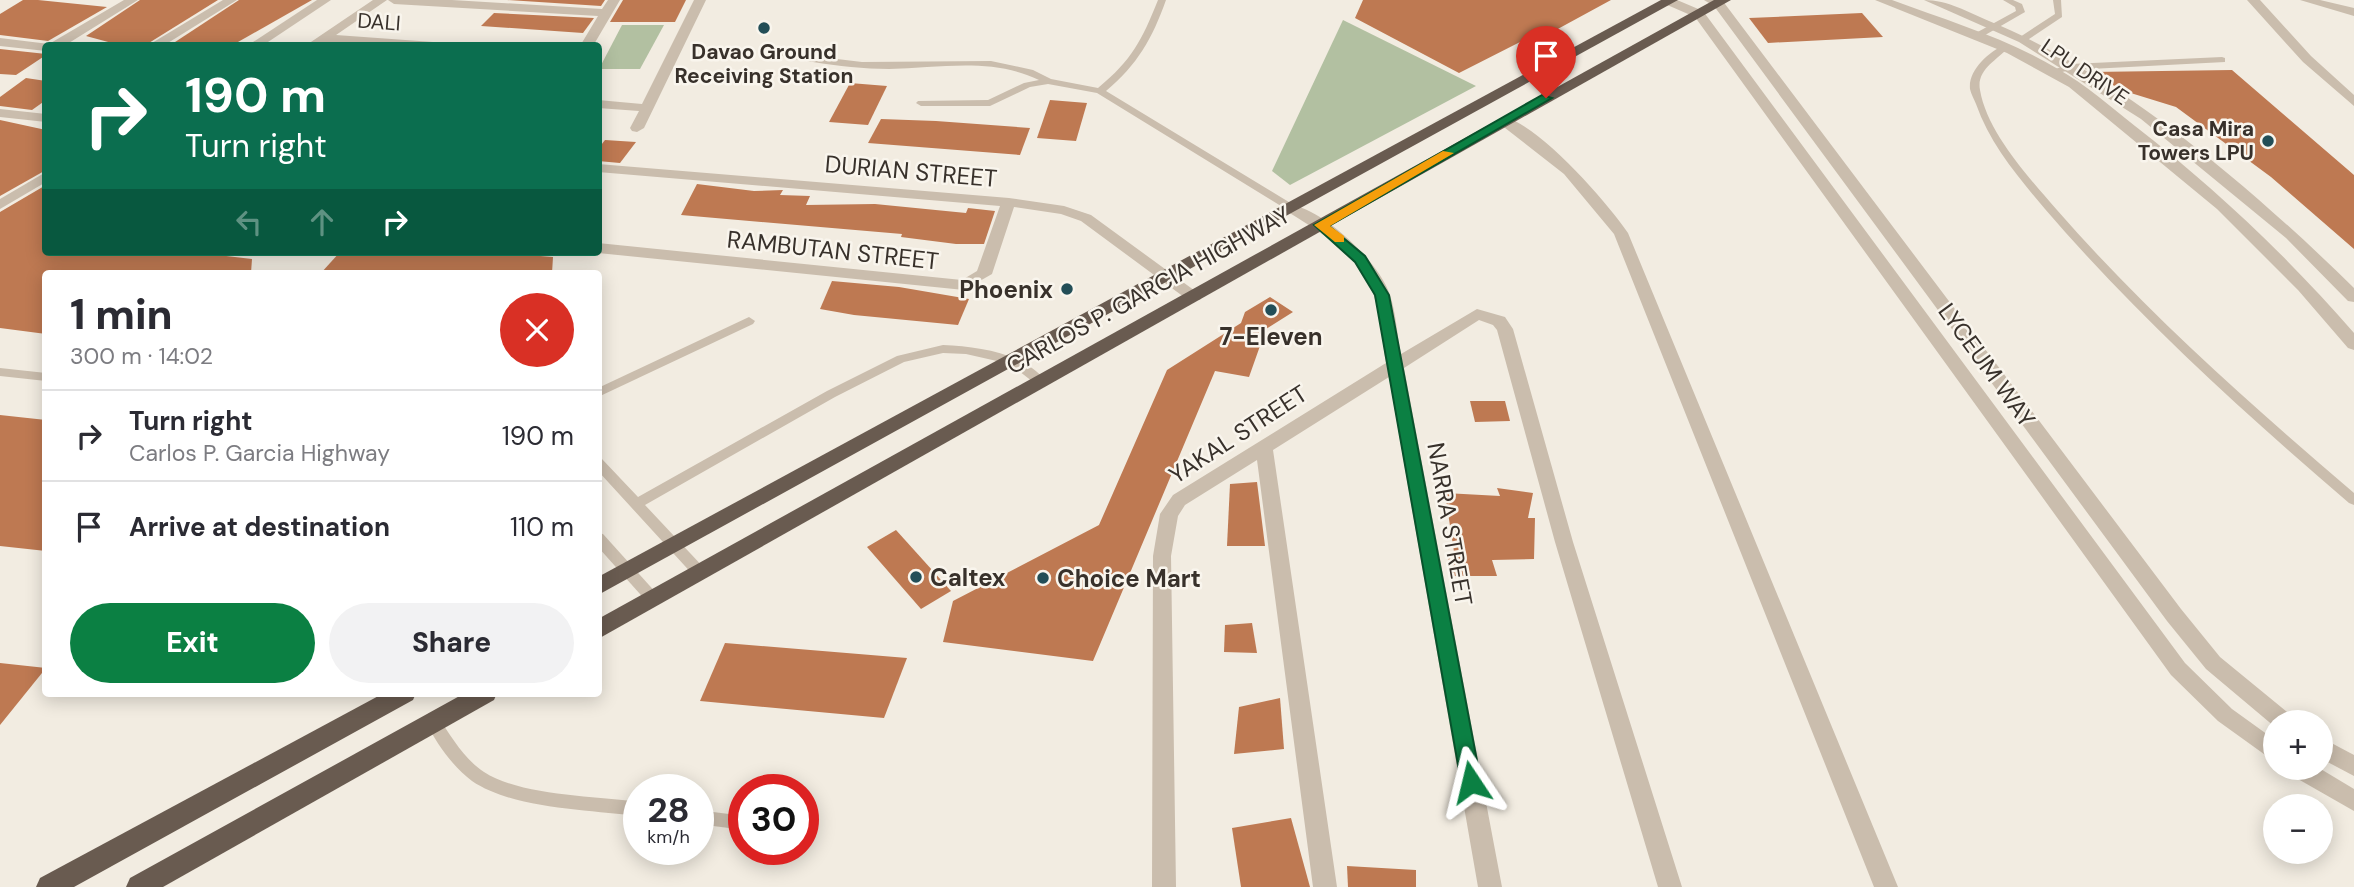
<!DOCTYPE html>
<meta charset="utf-8">
<style>
:root{--surface:#fff;--page:#f2f2f3;--text:#2b2b33;--muted:#7c7c81;--line:#e1e1e2;--accent:#0b8043}
body{margin:0;font-family:"DM Sans",sans-serif;background:var(--page);color:var(--text);height:100vh;display:flex;flex-direction:column;font-size:26px;white-space:nowrap}
*{box-sizing:border-box;margin:0}
p{font-size:23px;color:var(--muted)}
.icon{flex:none;width:38px;height:38px;fill:none;stroke:currentColor;stroke-width:2;stroke-linecap:round;stroke-linejoin:round}
.map{position:relative;flex:1;overflow:hidden}
.drawer{position:absolute;left:42px;top:270px;width:560px;height:427px;display:flex;flex-direction:column;background:var(--surface);border-radius:7px;box-shadow:0 4px 18px #0003}
.drawer>*{flex:none}
.hud{position:absolute;left:42px;top:42px;width:560px;height:214px;border-radius:7px;box-shadow:0 4px 18px #0003;background:#0b6e4f;color:#fff;overflow:hidden}
.tools{position:absolute;left:2263px;top:710px;display:grid;gap:14px}
.tools a{display:grid;place-items:center;width:70px;height:70px;border-radius:50%;background:var(--surface);box-shadow:0 4px 18px #0003;font-size:35px}
.speed{position:absolute;left:623px;top:774px;display:flex;gap:14px;font-size:35px;font-weight:700;text-align:center}
.speed>*{display:grid;place-content:center;width:91px;height:91px;border-radius:50%;background:var(--surface);box-shadow:0 4px 18px #0003;line-height:1}
.speed small{font-size:18px;font-weight:400}
.speed .limit{border:10px solid #d22;background:#fff;color:#111}
.pin{position:absolute;display:grid;place-items:center;width:60px;height:60px;color:#fff;margin:-72px -30px;border-radius:50% 50% 50% 0;rotate:-45deg;box-shadow:0 0 7px #0007}
.pin .icon{rotate:45deg}
.me{position:absolute;width:77px;margin:-38px;rotate:350deg;stroke-linejoin:round;filter:drop-shadow(0 0 5px #0008)}
.turn{display:flex;align-items:center;gap:24px;height:147px;padding:0 28px;font-size:32px}
.turn .icon{width:91px;height:91px;stroke-width:2.5}
.turn b{display:block;font-size:49px;line-height:60px}
.lanes{display:flex;align-items:center;height:66px;padding:0 28px;background:#0003;justify-content:center;gap:35px;direction:ltr}
.lanes .off{opacity:.35}
.round{display:grid;place-items:center;flex:none;width:74px;height:74px;border-radius:37px;background:var(--page)}
.overview{display:flex;align-items:center;justify-content:space-between;height:119px;padding:0 28px}
h1{font-size:42px;font-weight:800;line-height:52px}
.primary-button{display:flex;gap:14px;margin-top:auto;padding:14px 28px}
.primary-button a{flex:1;height:80px;border-radius:42px;background:var(--accent);color:#fff;font-size:28px;font-weight:800;line-height:80px;text-align:center}
.primary-button a+a{background:var(--page);color:var(--text)}
ul{padding:0;list-style:none}
li{display:flex;align-items:center;gap:21px;height:91px;padding:0 28px;border-top:2px solid var(--line)}
li div{flex:1}
li b{display:block;font-size:26px}
li em{font-style:normal}
.map>svg:first-child{display:block}
</style>
<div class="map">
<svg width="2354" height="887" viewBox="0 0 2354 887">
<rect width="100%" height="100%" fill="#f2ece1"/>
<g fill="#b2c0a1">
<polygon points="1343,20 1476,86 1290,185 1272,171"/>
<polygon points="622,25 664,25 640,69 599,69"/>
</g>
<g fill="#be7952">
<polygon points="23,0 38,0 107,7 48,41 0,35 0,14"/>
<polygon points="140,0 218,0 144,46 123,46 86,36"/>
<polygon points="239,0 312,0 231,46 169,46"/>
<polygon points="507,0 605,0 601,6"/>
<polygon points="623,0 686,0 675,22 610,22"/>
<polygon points="1363,0 1611,0 1532,43 1524,40 1459,73 1355,18"/>
<polygon points="494,13 594,18 583,33 481,26"/>
<polygon points="1862,13 1883,37 1768,43 1749,18"/>
<polygon points="0,49 46,54 46,55 16,75 0,74"/>
<polygon points="2232,70 2354,175 2354,249 2271,177 2176,107 2121,90 2092,72"/>
<polygon points="26,78 46,81 46,100 32,110 0,106 0,97"/>
<polygon points="850,83 887,86 868,125 829,122"/>
<polygon points="1050,100 1087,103 1076,141 1037,138"/>
<polygon points="881,119 936,121 1030,128 1020,155 868,143"/>
<polygon points="0,120 46,130 46,170 0,196"/>
<polygon points="605,140 636,142 620,163 598,161 598,149"/>
<polygon points="697,184 754,191 783,190 780,195 810,196 806,205 875,204 966,213 968,208 995,211 984,244 956,244 901,237 902,234 681,215"/>
<polygon points="46,185 46,252 192,252 252,259 251,273 46,273 46,334 0,328 0,212"/>
<polygon points="340,252 489,252 553,257 552,273 321,273"/>
<polygon points="832,281 899,287 969,299 958,325 854,315 820,309"/>
<polygon points="1270,297 1293,312 1266,329 1249,377 1215,371 1093,661 943,642 953,601 1099,525 1167,370 1241,323 1245,312"/>
<polygon points="1470,401 1505,401 1510,421 1475,422"/>
<polygon points="0,415 46,420 46,551 0,546"/>
<polygon points="1257,482 1265,546 1227,546 1230,484"/>
<polygon points="1497,488 1533,493 1528,518 1535,518 1534,559 1492,560 1497,576 1452,576 1447,552 1454,552 1445,493 1500,496"/>
<polygon points="896,530 951,591 921,609 867,547"/>
<polygon points="1252,623 1257,653 1224,652 1225,625"/>
<polygon points="725,643 907,658 884,718 700,701"/>
<polygon points="0,663 46,668 0,725"/>
<polygon points="1280,698 1284,749 1234,754 1239,707"/>
<polygon points="1291,818 1310,887 1241,887 1232,828"/>
<polygon points="1347,866 1416,870 1416,887 1348,887"/>
</g>
<g fill="none" stroke-linecap="round" stroke-linejoin="round">
<g fill="#cabdad" fill-rule="evenodd">
<path d="M 1158,0 L 1166,0 C 1152,39 1138,64 1106,91 L 1297,207 L 1297,211 L 1289,211 L 1097,93 L 1048,84 L 1030,87 L 990,106 L 921,106 L 916,103 L 918,101 L 988,100 L 1024,83 L 1039,80 C 992,57 939,68 889,69 C 864,69 838,66 813,62 C 797,59 781,59 768,48 L 772,45 L 787,53 L 862,62 L 991,61 L 1033,70 L 1051,79 L 1098,88 C 1132,60 1142,40 1158,0 Z"/>
<polygon points="2003,0 2013,0 2022,4 2025,12 1980,38 1974,38 1974,34 2016,11 2015,7"/>
<polygon points="2053,0 2061,0 2062,17 2026,41 2020,41 2020,37 2055,14"/>
<path d="M 2004,45 L 2008,48 C 1997,60 1976,70 1980,90 C 1987,132 2029,178 2057,210 C 2147,313 2250,404 2354,493 L 2354,505 L 2349,503 C 2243,412 2137,316 2045,209 C 2018,177 1990,144 1976,104 C 1974,99 1971,94 1970,89 C 1968,70 1989,52 2004,45 Z"/>
<polygon points="2222,57 2225,58 2225,62 2071,70 2053,74 2049,71 2071,64"/>
<polygon points="749,317 755,321 753,324 598,397 598,388"/>
<path d="M 943,345 C 980,347 1022,352 1047,382 L 1041,386 L 1037,385 L 1010,364 L 966,354 L 943,353 L 904,362 L 835,397 L 645,505 L 705,569 L 707,573 L 705,577 L 700,578 L 695,577 L 598,471 L 598,458 L 602,459 L 638,497 L 827,391 L 897,356 Z"/>
<polygon points="0,368 46,373 46,381 0,376"/>
<polygon points="598,533 603,534 658,595 660,599 658,603 653,605 648,603 598,547"/>
<path d="M 433,716 L 438,717 C 451,736 464,759 484,772 C 521,796 595,796 639,802 L 639,816 C 590,810 513,809 472,781 C 453,767 436,743 426,722 L 428,717 Z"/>
<polygon points="698,810 744,816 744,830 698,824"/>
</g>
<g fill="#cabdad" fill-rule="evenodd">
<polygon points="124,0 138,0 64,46 46,46 46,51 0,46 0,38 49,44"/>
<polygon points="223,0 237,0 163,46 147,46"/>
<polygon points="317,0 331,0 262,46 247,46"/>
<polygon points="373,0 387,0 336,35 433,42 439,46 326,42 320,46 305,46"/>
<polygon points="388,0 452,0 602,9 608,0 620,0 593,46 580,46 598,16 394,4"/>
<polygon points="694,0 706,0 644,128 637,132 632,131 630,128 639,111 598,108 598,100 642,104"/>
<polygon points="1664,0 1677,0 1703,11 2185,663 2232,709 2275,740 2275,762 2218,721 2171,675 1695,17 1665,4"/>
<polygon points="1704,0 1722,0 2181,609 2220,657 2292,716 2295,723 2275,723 2275,727 2206,669 2167,621 1714,6"/>
<path d="M 1875,0 L 1892,0 C 1948,21 2007,38 2058,69 C 2086,85 2110,106 2135,126 C 2215,188 2288,257 2354,333 L 2354,350 L 2348,348 L 2298,290 L 2217,209 L 2069,87 L 2007,53 Z"/>
<path d="M 1924,0 C 1948,0 1968,12 1989,21 C 2121,75 2253,189 2354,288 L 2354,302 L 2348,301 L 2286,238 L 2141,119 L 2019,42 Z"/>
<polygon points="2247,0 2260,0 2311,56 2354,95 2354,106 2303,62"/>
<polygon points="2300,0 2320,0 2354,8 2354,16"/>
<polygon points="0,109 46,114 46,122 0,117"/>
<path d="M 1505,117 C 1542,128 1606,201 1628,233 L 1898,887 L 1874,887 L 1614,234 L 1564,174 L 1500,124 L 1498,121 Z"/>
<polygon points="598,164 1009,198 1064,206 1091,215 1202,296 1200,300 1188,300 1081,221 1061,214 1014,207 992,274 964,290 598,253 595,252 598,252 598,243 962,280 977,271 1000,206 598,172"/>
<polygon points="46,172 46,182 0,209 0,199"/>
<path d="M 1293,205 C 1327,213 1379,262 1390,295 C 1396,313 1397,335 1401,354 L 1477,309 L 1505,317 L 1513,329 L 1573,542 L 1682,887 L 1658,887 L 1555,542 L 1497,330 L 1493,325 L 1479,320 L 1404,368 L 1502,887 L 1478,887 L 1389,377 L 1273,450 L 1337,887 L 1313,887 L 1257,460 L 1185,505 L 1178,516 L 1171,556 L 1176,887 L 1152,887 L 1153,556 L 1160,514 L 1173,495 L 1386,363 C 1382,341 1381,314 1373,293 C 1359,256 1321,232 1288,212 L 1288,206 Z"/>
<polygon points="2320,737 2354,755 2354,776 2320,758"/>
<polygon points="2288,768 2319,768 2354,789 2354,811 2291,775"/>
</g>
<g fill="#695b50" fill-rule="evenodd">
<polygon points="1661,0 1678,0 598,595 598,577"/>
<polygon points="1714,0 1731,0 598,639 598,619"/>
<polygon points="384,693 416,693 413,700 74,887 36,887 40,878"/>
<polygon points="465,693 497,693 494,700 163,887 126,887 130,878"/>
</g>
</g>
<polygon fill="#0b8043" stroke="#07532c" stroke-width="2" points="1542,95 1552,98 1329,226 1365,256 1389,295 1481,782 1478,788 1471,791 1464,788 1461,782 1375,295 1355,262 1314,225"/>
<polygon fill="#f59e0b" points="1443,151 1454,153 1330,226 1344,236 1344,242 1335,242 1314,225"/>
<g fill="#234e57" stroke="#f9f5ed" stroke-width="2.5">
<circle cx="764" cy="28" r="7"/>
<circle cx="2268" cy="141" r="7"/>
<circle cx="1067" cy="289" r="7"/>
<circle cx="1271" cy="310" r="7"/>
<circle cx="916" cy="577" r="7"/>
<circle cx="1043" cy="578" r="7"/>
</g>
<g text-anchor="middle" dominant-baseline="central" stroke-width="5" stroke-linejoin="round" paint-order="stroke">
<g font-size="21" fill="#38312b" stroke="#f9f5ed">
<text transform="translate(379 22) rotate(4)">DALI</text>
<text transform="translate(2085 72) rotate(34)">LPU DRIVE</text>
</g>
<g font-size="21" font-weight="bold" fill="#38312b" stroke="#f9f5ed">
<text x="764" y="52">Davao Ground<tspan x="764" dy="24">Receiving Station</tspan></text>
<text x="2254" y="129" text-anchor="end">Casa Mira<tspan x="2254" dy="24">Towers LPU</tspan></text>
</g>
<g font-size="24" fill="#38312b" stroke="#f9f5ed">
<text transform="translate(911 171) rotate(5)">DURIAN STREET</text>
<text transform="translate(833 250) rotate(6)">RAMBUTAN STREET</text>
<text transform="translate(1148 290) rotate(-29)">CARLOS P. GARCIA HIGHWAY</text>
<text transform="translate(1987 365) rotate(54)">LYCEUM WAY</text>
<text transform="translate(1238 434) rotate(-33)">YAKAL STREET</text>
<text transform="translate(1450 524) rotate(80)">NARRA STREET</text>
</g>
<g font-size="24" font-weight="bold" fill="#38312b" stroke="#f9f5ed" text-anchor="start">
<text x="1053" y="289" text-anchor="end">Phoenix</text>
<text x="1271" y="336" text-anchor="middle">7-Eleven</text>
<text x="930" y="577">Caltex</text>
<text x="1057" y="578">Choice Mart</text>
</g>
</g>
</svg>
<div class="tools">
<a>+</a>
<a>−</a>
</div>
<div class="speed"><div>28<small>km/h</small></div><div class="limit">30</div></div>
<div class="pin" style="left:1546px;top:98px;background:#d93025"><svg class="icon" aria-label="arrive" viewBox="0 0 24 24"><path d="M6 21V4h12l-3 4 3 4H6"/></svg></div>
<svg class="me" style="left:1471px;top:782px" viewBox="-20 -20 40 40"><path d="M0-17L14 15 0 8-14 15z" fill="#0b8043" stroke="#fff" stroke-width="4"/></svg>
<div class="hud">
<div class="turn"><svg class="icon" aria-label="right" viewBox="0 0 24 24"><path d="M7 20v-9h11M14 6l5 5-5 5"/></svg><div><b>190 m</b>Turn right</div></div>
<div class="lanes"><svg class="icon off" aria-label="left" viewBox="0 0 24 24"><path d="M17 20v-9H6M10 6l-5 5 5 5"/></svg><svg class="icon off" aria-label="ahead" viewBox="0 0 24 24"><path d="M12 20V5M6 11l6-6 6 6"/></svg><svg class="icon" aria-label="right" viewBox="0 0 24 24"><path d="M7 20v-9h11M14 6l5 5-5 5"/></svg></div>
</div>
<section class="drawer">
<div class="overview"><div><h1>1 min</h1><p>300 m · 14:02</p></div><a class="round" style="background:#d93025;color:#fff"><svg class="icon" aria-label="close" viewBox="0 0 24 24"><path d="M6 6l12 12M18 6L6 18"/></svg></a></div>
<ul>
<li><svg class="icon" aria-label="right" viewBox="0 0 24 24"><path d="M7 20v-9h11M14 6l5 5-5 5"/></svg><div><b>Turn right</b><p>Carlos P. Garcia Highway</p></div><em>190 m</em></li>
<li><svg class="icon" aria-label="arrive" viewBox="0 0 24 24"><path d="M6 21V4h12l-3 4 3 4H6"/></svg><div><b>Arrive at destination</b></div><em>110 m</em></li>
</ul>
<div class="primary-button"><a>Exit</a><a>Share</a></div>
</section>
</div>
